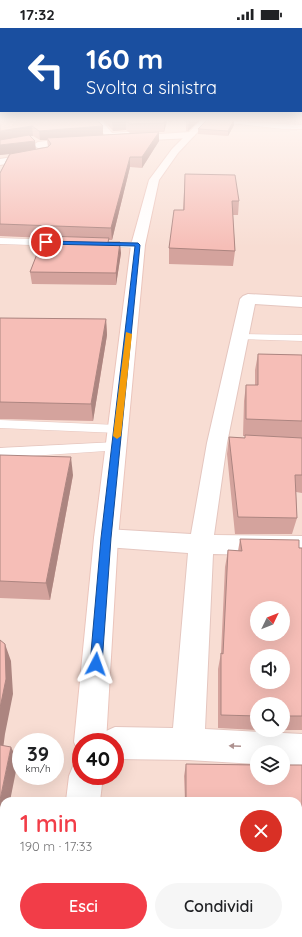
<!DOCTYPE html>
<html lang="it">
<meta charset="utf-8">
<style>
:root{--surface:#fff;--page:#f6f6f6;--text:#202124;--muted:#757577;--accent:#f23d48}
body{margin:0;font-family:Quicksand,sans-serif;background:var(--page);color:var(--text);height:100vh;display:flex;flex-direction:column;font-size:15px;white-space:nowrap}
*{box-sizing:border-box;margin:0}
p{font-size:13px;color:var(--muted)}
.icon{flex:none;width:22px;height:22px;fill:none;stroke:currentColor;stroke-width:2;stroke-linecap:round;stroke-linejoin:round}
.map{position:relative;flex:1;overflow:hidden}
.drawer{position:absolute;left:0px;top:769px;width:302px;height:140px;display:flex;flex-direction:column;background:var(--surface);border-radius:12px 12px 0 0;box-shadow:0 4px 16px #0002}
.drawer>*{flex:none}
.top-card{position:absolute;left:0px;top:0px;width:302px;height:84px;box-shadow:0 4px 16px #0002;background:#1a4fa0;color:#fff;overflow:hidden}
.needle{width:26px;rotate:47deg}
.controls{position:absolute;left:250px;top:573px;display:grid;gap:8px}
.controls a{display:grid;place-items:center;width:40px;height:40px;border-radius:50%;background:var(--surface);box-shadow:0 4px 16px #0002;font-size:20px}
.speed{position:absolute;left:12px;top:705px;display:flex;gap:8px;font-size:20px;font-weight:700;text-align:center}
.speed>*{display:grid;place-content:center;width:52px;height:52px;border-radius:50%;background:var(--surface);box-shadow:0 4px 16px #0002;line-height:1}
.speed small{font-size:10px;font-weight:400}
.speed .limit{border:6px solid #d22;background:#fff;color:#111}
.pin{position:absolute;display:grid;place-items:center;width:34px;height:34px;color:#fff;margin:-17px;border:2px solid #fff;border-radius:50%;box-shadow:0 1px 4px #0007}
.me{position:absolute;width:44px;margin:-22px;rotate:4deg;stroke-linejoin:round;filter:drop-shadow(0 0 3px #0008)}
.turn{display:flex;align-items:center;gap:14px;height:84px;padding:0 20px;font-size:18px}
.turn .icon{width:52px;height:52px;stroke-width:2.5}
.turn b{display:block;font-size:28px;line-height:34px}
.round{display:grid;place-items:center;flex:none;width:42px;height:42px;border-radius:21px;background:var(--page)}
.headline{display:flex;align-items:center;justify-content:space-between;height:68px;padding:0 20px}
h1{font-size:24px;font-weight:600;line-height:30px;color:var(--accent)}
.cta{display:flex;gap:8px;margin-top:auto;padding:8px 20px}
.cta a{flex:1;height:46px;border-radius:24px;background:var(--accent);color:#fff;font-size:16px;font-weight:600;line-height:46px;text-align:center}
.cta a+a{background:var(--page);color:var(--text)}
.status{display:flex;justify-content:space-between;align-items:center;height:28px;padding:0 20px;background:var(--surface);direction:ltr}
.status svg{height:11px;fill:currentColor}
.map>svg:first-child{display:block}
</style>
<div class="status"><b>17:32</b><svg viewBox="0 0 49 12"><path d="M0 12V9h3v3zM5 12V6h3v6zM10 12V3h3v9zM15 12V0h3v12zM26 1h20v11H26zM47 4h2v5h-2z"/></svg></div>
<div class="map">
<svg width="302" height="909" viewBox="0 0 302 909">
<rect width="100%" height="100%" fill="#feebe2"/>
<path fill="#f8ddd3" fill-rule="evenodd" d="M 0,92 L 302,92 L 302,909 L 0,909 ZM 257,580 L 283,580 L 283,606 L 257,606 ZM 257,628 L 283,628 L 283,654 L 257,654 ZM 257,676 L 283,676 L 283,702 L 257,702 ZM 21,714 L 55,714 L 55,748 L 21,748 ZM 81,714 L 115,714 L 115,748 L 81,748 ZM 257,724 L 283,724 L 283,750 L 257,750 ZM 4,773 L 298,773 L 298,905 L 4,905 Z"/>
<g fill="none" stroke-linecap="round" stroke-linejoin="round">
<defs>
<g id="lane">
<polygon points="204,92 302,97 302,101 283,101"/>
<polygon points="0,210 61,212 65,215 61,218 0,216"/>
<polygon points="101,213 138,214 142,217 138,220 98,218 97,216"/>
<polygon points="240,306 302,307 302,313 236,311 234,309"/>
<polygon points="0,392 118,397 123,398 125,401 123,404 118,405 0,400"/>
<polygon points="116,414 121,416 123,419 121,422 0,430 0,420"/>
</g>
<g id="street">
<polygon points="93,92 101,92 112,105 140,103 144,107 191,104 195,107 191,110 130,113 126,110 107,110"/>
<polygon points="78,109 83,112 81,114 38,120 33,117 38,114"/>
<polygon points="36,125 41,128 39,130 0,137 0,131"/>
<polygon points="248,266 302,269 302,279 255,276 227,415 214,507 302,508 302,528 213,526 205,701 302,706 302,738 283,737 283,724 257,724 257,736 188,732 115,731 115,714 99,714 104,704 115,699 173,700 188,525 106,519 97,517 94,510 97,503 106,501 191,506 207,415 240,271 243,268"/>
</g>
<g id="secondary">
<polygon points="201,92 209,92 178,125 159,152 145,217 118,510 106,714 81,714 81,726 79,725 74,714 94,510 131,217 149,152 172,121"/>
<polygon points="81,734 81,748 103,748 100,773 66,773 69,748 74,736"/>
<polygon points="49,905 89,905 88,909 48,909"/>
</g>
</defs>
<use href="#lane" stroke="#e5c6bf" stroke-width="1"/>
<use href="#street" stroke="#e5c6bf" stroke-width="2"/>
<use href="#secondary" stroke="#ebc5bc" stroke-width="2"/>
<use href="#lane" fill="#fff" fill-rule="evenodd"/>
<use href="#street" fill="#fff" fill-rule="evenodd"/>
<use href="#secondary" fill="#fff" fill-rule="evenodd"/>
</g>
<g fill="#d4a39d" fill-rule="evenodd">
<path d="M 0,92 L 103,98 L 103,107 L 130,105 L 126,102 L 113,103 L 103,92 L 173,92 L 172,94 L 167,93 L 164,104 L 159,104 L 159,113 L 142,140 L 130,139 L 112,212 L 109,212 L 109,214 L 121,225 L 116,257 L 32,256 L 30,244 L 44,210 L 0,208 L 0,145 L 9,126 L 0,127 ZM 30,108 L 33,108 L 40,112 L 47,112 L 48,119 L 36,122 Z"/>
<polygon points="186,92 200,92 188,103 186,103"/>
<polygon points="207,92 242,92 234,92 234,97 228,108 198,106 198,101"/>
<polygon points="185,146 239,173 238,187 233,187 235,223 233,238 169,236 169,220 183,182"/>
<polygon points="0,290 106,291 107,307 93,393 0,391"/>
<polygon points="258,326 302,327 302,465 296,464 297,490 292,506 235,506 227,426 229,409 245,410 245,408 243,408 244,373 246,357 255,357 255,342"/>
<polygon points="0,427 73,447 50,572 0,570"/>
<polygon points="240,511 302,520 302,702 283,702 283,676 257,676 257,702 271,702 257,702 218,700 218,641 221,625 225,539 228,522 238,523"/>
<polygon points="186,736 302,737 302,858 298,858 298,773 185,773 184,748"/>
</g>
<g fill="#ac8580">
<polygon points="165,92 167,92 167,93 164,104 164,95"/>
<polygon points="190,92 200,92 188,103 189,93"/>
<polygon points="234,92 234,97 228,108 228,103"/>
<polygon points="126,93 126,102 113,103 112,94"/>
<polygon points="32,98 33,108 0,113 0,103"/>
<polygon points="103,98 103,108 47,110 47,112 40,112 39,103"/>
<polygon points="159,104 159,113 142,140 142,129"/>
<polygon points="35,113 36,123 0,127 0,117"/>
<polygon points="130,129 130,139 112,212 111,200"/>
<polygon points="120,214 121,225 116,257 116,245"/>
<polygon points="106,291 107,307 93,393 91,376"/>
<polygon points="71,429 73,447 50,572 46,555"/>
<polygon points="5,616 11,633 13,666 5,706 2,729 0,725 0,680"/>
<polygon points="11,719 18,733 10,773 4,773 4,802 0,821 0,772"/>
</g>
<g fill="#f6beb7" stroke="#ac8580" fill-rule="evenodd">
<polygon points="0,92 97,92 103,98 39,103 32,98 0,103"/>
<polygon points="110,92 165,92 164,95 130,96 126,93 112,94"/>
<polygon points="186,92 190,92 189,93 186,94"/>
<polygon points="207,92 234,92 228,103 198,101"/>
<polygon points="159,104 142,129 130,129 111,200 0,196 0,145 10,126 48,119 51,116 47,110"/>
<polygon points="29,107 35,113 0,117 0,112"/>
<polygon points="185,146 235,147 239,173 232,173 235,223 169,220 174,182 184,182"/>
<polygon points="44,208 109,210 108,214 120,214 116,245 30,244"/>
<polygon points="0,290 106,291 91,376 0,374"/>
<polygon points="258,326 302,327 302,393 246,391 246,357 258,357"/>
<polygon points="245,407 302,410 302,447 295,447 297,490 238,489 229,409 245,410"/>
<polygon points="0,427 71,429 46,555 0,553"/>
<path d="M 240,511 L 299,512 L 299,520 L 302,520 L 302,688 L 283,688 L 283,676 L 257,676 L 257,688 L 221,687 L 221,625 L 223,626 L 228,522 L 242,523 ZM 257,580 L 283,580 L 283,606 L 257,606 ZM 257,628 L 283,628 L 283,654 L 257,654 Z"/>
<polygon points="0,612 5,616 6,651 0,680"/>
<polygon points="0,717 11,719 0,772"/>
<polygon points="186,736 257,737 257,750 283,750 283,737 302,737 302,851 298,851 298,773 186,773"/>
</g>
<defs><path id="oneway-solid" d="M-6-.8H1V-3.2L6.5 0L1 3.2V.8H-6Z"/></defs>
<use fill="#ae9290" href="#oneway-solid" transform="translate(235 718) rotate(-177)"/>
<linearGradient id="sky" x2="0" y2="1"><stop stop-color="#93c9e6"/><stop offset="0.42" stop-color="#fff6f2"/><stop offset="1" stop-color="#fff6f2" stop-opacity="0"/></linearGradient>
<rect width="302" height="219" fill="url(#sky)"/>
<polygon fill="#1a73e8" stroke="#114b97" points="44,213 138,215 140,217 111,510 102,636 100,639 96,641 92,639 90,636 101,510 135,218 46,216"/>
<polygon fill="#f59e0b" points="126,304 132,306 121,408 117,411 113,408"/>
</svg>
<div class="controls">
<a><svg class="needle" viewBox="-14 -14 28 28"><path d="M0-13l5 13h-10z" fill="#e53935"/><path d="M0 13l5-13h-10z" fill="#757577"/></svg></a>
<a><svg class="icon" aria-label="sound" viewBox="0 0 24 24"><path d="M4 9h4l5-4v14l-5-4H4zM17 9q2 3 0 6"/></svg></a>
<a><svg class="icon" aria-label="search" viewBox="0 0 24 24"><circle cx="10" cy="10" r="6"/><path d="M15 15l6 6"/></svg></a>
<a><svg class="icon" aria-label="layers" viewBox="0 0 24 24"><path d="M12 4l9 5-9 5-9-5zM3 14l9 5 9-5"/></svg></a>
</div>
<div class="speed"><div>39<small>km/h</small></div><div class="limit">40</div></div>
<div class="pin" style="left:46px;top:214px;background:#d93025"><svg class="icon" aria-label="arrive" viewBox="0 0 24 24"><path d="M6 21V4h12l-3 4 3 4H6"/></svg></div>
<svg class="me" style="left:96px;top:636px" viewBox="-20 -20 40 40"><path d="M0-17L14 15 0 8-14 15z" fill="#1a73e8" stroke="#fff" stroke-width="4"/></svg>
<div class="top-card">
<div class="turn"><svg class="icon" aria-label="left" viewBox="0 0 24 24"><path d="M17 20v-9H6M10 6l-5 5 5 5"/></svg><div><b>160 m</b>Svolta a sinistra</div></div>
</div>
<section class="drawer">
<div class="headline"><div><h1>1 min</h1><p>190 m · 17:33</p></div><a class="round" style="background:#d93025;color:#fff"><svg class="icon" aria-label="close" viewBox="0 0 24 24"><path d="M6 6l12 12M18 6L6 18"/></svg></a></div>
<div class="cta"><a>Esci</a><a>Condividi</a></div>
</section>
</div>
